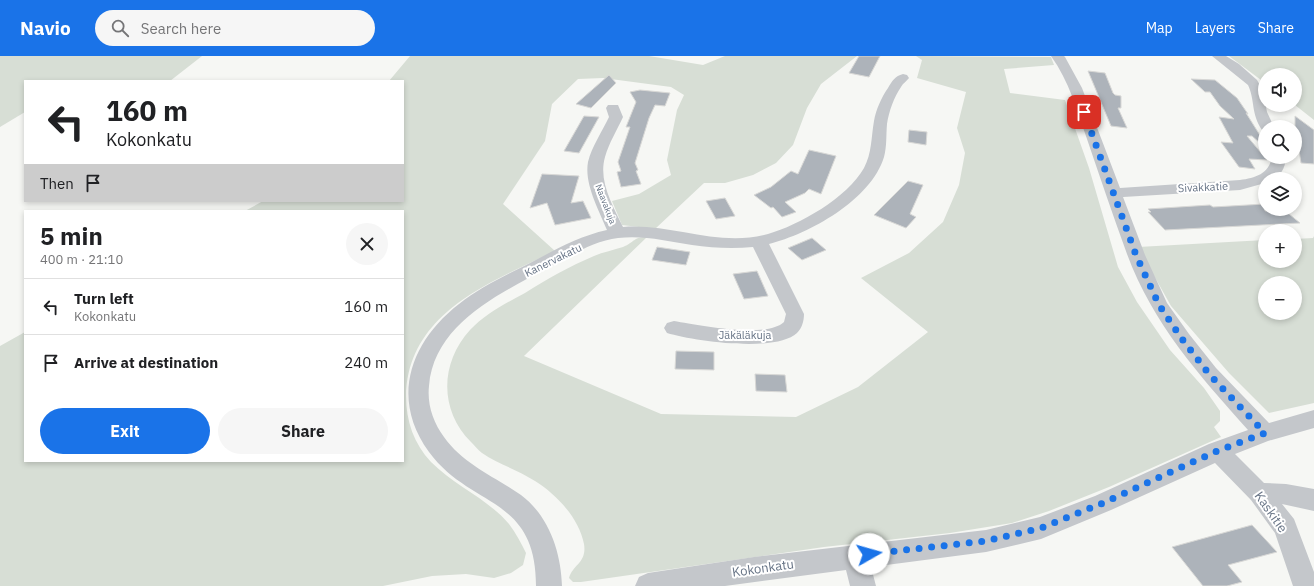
<!DOCTYPE html>
<meta charset="utf-8">
<style>
:root{--surface:#fff;--page:#f6f6f6;--text:#202124;--muted:#757577;--line:#e0e0e0;--accent:#1a73e8}
body{margin:0;font-family:"IBM Plex Sans",sans-serif;background:var(--page);color:var(--text);height:100vh;display:flex;flex-direction:column;font-size:15px;white-space:nowrap}
*{box-sizing:border-box;margin:0}
p{font-size:13px;color:var(--muted)}
.icon{flex:none;width:22px;height:22px;fill:none;stroke:currentColor;stroke-width:2;stroke-linecap:round;stroke-linejoin:round}
.map{position:relative;flex:1;overflow:hidden}
.side{position:absolute;left:24px;top:154px;width:380px;height:252px;display:flex;flex-direction:column;background:var(--surface);border-radius:0px;box-shadow:0 2px 6px #0003}
.side>*{flex:none}
.top-card{position:absolute;left:24px;top:24px;width:380px;height:122px;border-radius:0px;box-shadow:0 2px 6px #0003;background:#fff;color:var(--text);overflow:hidden}
.tools{position:absolute;left:1258px;top:12px;display:grid;gap:8px}
.tools a{display:grid;place-items:center;width:44px;height:44px;border-radius:50%;background:var(--surface);box-shadow:0 2px 6px #0003;font-size:20px}
.pin{position:absolute;display:grid;place-items:center;width:34px;height:34px;color:#fff;margin:-17px;border-radius:8px;box-shadow:0 2px 6px #0006}
.me{position:absolute;width:44px;margin:-22px;rotate:83deg;stroke-linejoin:round;filter:drop-shadow(0 0 3px #0008)}
.turn{display:flex;align-items:center;gap:14px;height:84px;padding:0 16px;font-size:18px}
.turn .icon{width:52px;height:52px;stroke-width:2.5}
.turn b{display:block;font-size:28px;line-height:34px}
.then{display:flex;align-items:center;height:38px;padding:0 16px;background:#0003;gap:8px;font-size:15px}
.round{display:grid;place-items:center;flex:none;width:42px;height:42px;border-radius:21px;background:var(--page)}
.headline{display:flex;align-items:center;justify-content:space-between;height:68px;padding:0 16px}
h1{font-size:24px;font-weight:700;line-height:30px}
.button{display:flex;gap:8px;margin-top:auto;padding:8px 16px}
.button a{flex:1;height:46px;border-radius:24px;background:var(--accent);color:#fff;font-size:16px;font-weight:700;line-height:46px;text-align:center}
.button a+a{background:var(--page);color:var(--text)}
ul{padding:0;list-style:none}
li{display:flex;align-items:center;gap:12px;height:56px;padding:0 16px;border-top:1px solid var(--line)}
li div{flex:1}
li b{display:block;font-size:15px}
li em{font-style:normal}
header{display:flex;align-items:center;gap:24px;box-sizing:border-box;height:56px;padding:0 20px;background:var(--accent);color:#fff}
header strong{font-size:19px}
nav{display:flex;gap:22px;margin-inline-start:auto;font-size:14px}
.search{width:280px;height:36px;background:var(--page);display:flex;align-items:center;gap:10px;box-sizing:border-box;padding:0 14px;border-radius:22px;color:var(--muted);font-size:15px}
.map>svg:first-child{display:block}
</style>
<header>
<strong>Navio</strong>
<div class="search"><svg class="icon" aria-label="search" viewBox="0 0 24 24"><circle cx="10" cy="10" r="6"/><path d="M15 15l6 6"/></svg>Search here</div>
<nav><a>Map</a><a>Layers</a><a>Share</a></nav>
</header>
<div class="map">
<svg width="1314" height="530" viewBox="0 0 1314 530">
<rect width="100%" height="100%" fill="#f6f7f4"/>
<g fill="#d7ded5" fill-rule="evenodd">
<polygon points="0,0 202,0 170,25 25,25 25,56 0,71"/>
<path d="M 410,0 L 649,0 L 703,9 L 725,0 L 857,0 L 821,28 L 807,52 L 793,89 L 776,107 L 753,119 L 725,127 L 704,127 L 655,173 L 622,169 L 612,145 L 639,138 L 671,119 L 667,104 L 677,54 L 684,39 L 671,31 L 603,22 L 578,23 L 552,48 L 545,85 L 503,148 L 555,195 C 491,226 408,256 406,340 C 406,365 414,388 431,406 C 455,430 488,443 509,468 C 516,477 521,487 526,497 L 523,509 L 511,517 L 494,522 L 466,518 L 432,520 L 383,530 L 0,530 L 0,290 L 25,276 L 25,405 L 403,405 L 403,155 L 245,155 L 263,145 L 403,145 L 403,25 L 389,25 Z"/>
<path d="M 916,0 L 1051,1 L 1054,9 L 1004,13 L 1010,37 L 1065,44 L 1089,112 L 1118,211 L 1137,246 L 1170,294 L 1204,332 L 1220,355 L 1220,365 L 1214,371 L 1221,381 L 1109,431 L 1049,455 L 1012,467 L 950,477 L 824,491 L 581,526 L 573,526 L 569,522 C 573,508 587,507 584,488 C 579,462 556,438 535,425 C 518,414 498,408 482,397 C 478,394 474,389 471,386 C 439,354 440,307 470,274 C 485,258 506,247 525,237 C 547,223 570,210 594,200 C 603,196 614,194 623,191 C 635,186 633,181 647,181 L 524,300 L 661,358 L 796,361 L 858,331 L 928,276 L 861,222 L 909,197 L 943,166 L 959,129 L 965,97 L 957,72 L 966,36 L 917,22 L 922,4 Z"/>
<polygon points="1229,0 1314,0 1314,64 1295,49 1295,19 1265,19 1265,27"/>
<path d="M 1314,180 L 1314,347 L 1269,357 L 1229,317 L 1171,250 L 1138,191 L 1265,184 L 1265,205 L 1295,205 L 1295,183 L 1313,182 ZM 1265,227 L 1295,227 L 1295,257 L 1265,257 Z"/>
</g>
<g fill="#adb3ba" stroke="#d8d8d6">
<polygon points="859,0 880,0 869,21 849,17"/>
<polygon points="1088,15 1105,17 1113,37 1115,39 1121,40 1121,52 1118,52 1127,72 1111,70"/>
<polygon points="609,19 616,27 591,52 576,48"/>
<polygon points="1191,23 1215,24 1237,42 1248,58 1246,57 1263,84 1260,87 1252,80 1247,80 1267,104 1249,103 1255,113 1239,111 1221,86 1233,87 1219,61 1234,63 1220,50 1210,36 1205,36"/>
<polygon points="640,34 670,37 665,50 655,49 649,62 635,107 638,114 636,115 641,128 621,131 617,116 621,115 618,106 630,71 626,71 636,46 630,36"/>
<polygon points="584,60 599,61 579,97 564,95"/>
<polygon points="1295,60 1314,74 1314,108 1301,107 1298,88 1295,83"/>
<polygon points="909,74 927,76 926,89 908,86"/>
<polygon points="809,94 836,100 821,138 809,133 805,137 785,146 796,156 782,161 773,151 771,152 754,139 771,131 791,115 798,118"/>
<polygon points="542,118 579,120 571,147 583,145 591,162 555,169 547,147 530,152"/>
<polygon points="908,125 923,129 910,158 916,161 906,172 874,159"/>
<polygon points="725,142 735,160 716,163 706,145"/>
<polygon points="1265,148 1265,155 1283,153 1300,167 1165,174 1148,156 1151,156 1148,153 1210,149 1213,151"/>
<polygon points="812,182 826,194 802,204 788,192"/>
<polygon points="657,191 690,196 686,209 652,204"/>
<polygon points="757,215 768,240 744,243 733,218"/>
<polygon points="676,295 714,296 714,314 675,313"/>
<polygon points="755,318 785,319 787,336 756,335"/>
<polygon points="1252,469 1277,496 1228,509 1242,526 1227,530 1203,530 1172,491"/>
</g>
<g fill="none" stroke-linecap="round" stroke-linejoin="round">
<g fill="#c4c7cb" fill-rule="evenodd">
<path d="M 1051,0 L 1064,0 L 1065,1 L 1082,32 L 1120,132 L 1240,124 C 1255,122 1269,118 1272,101 L 1286,101 C 1285,115 1279,123 1265,123 L 1265,127 L 1240,134 L 1123,141 L 1145,199 L 1167,247 L 1189,278 L 1216,312 L 1269,367 L 1314,354 L 1314,372 L 1268,385 L 1235,398 L 1264,427 L 1286,428 L 1314,433 L 1314,455 L 1282,448 L 1294,463 L 1297,471 L 1314,516 L 1314,530 L 1293,530 L 1275,477 L 1251,444 L 1215,407 L 1111,454 L 1041,483 L 986,496 L 871,511 L 876,530 L 850,530 L 846,514 L 725,530 L 635,530 L 639,521 L 648,517 L 754,501 L 986,474 L 1040,461 L 1095,440 L 1209,388 L 1248,374 C 1199,319 1153,268 1127,198 C 1113,160 1100,121 1087,83 C 1077,54 1069,25 1051,0 Z"/>
<path d="M 1212,0 L 1226,0 L 1239,8 L 1257,24 L 1263,35 L 1267,56 L 1274,71 L 1265,71 L 1265,75 L 1262,74 C 1251,58 1255,44 1248,29 Z"/>
<path d="M 903,18 L 907,19 L 909,22 C 907,25 903,27 901,31 C 894,41 889,55 887,68 C 886,79 887,90 884,101 C 871,144 809,178 769,188 L 804,258 C 804,265 802,272 797,277 C 775,297 694,285 667,277 L 664,272 L 667,267 L 674,265 C 698,269 766,283 784,266 L 786,258 L 753,191 C 733,193 712,192 692,189 C 667,185 643,179 618,182 C 592,185 567,202 544,214 C 497,239 434,269 429,330 C 427,348 433,366 444,381 C 464,409 494,420 521,439 C 549,460 561,496 562,530 L 536,530 C 536,439 471,453 429,396 C 390,343 410,286 459,248 C 480,231 506,219 530,207 C 555,194 579,180 607,174 C 599,154 584,128 588,106 C 592,90 602,76 609,61 L 606,52 L 608,49 L 618,49 L 623,61 C 617,74 609,87 605,101 C 598,125 613,150 623,171 C 671,167 719,192 768,178 C 799,169 847,142 864,112 C 872,97 871,82 874,65 C 876,54 881,42 888,32 C 892,25 895,20 903,18 Z"/>
</g>
</g>
<g fill="none" stroke-linecap="round" stroke-linejoin="round">
<polyline stroke="#1a73e8" stroke-width="7" stroke-dasharray="0 12.6" points="869,498 986,485 1041,472 1103,447 1217,395 1265,377 1209,318 1182,283 1159,249 1136,199 1084,56"/>
</g>
<g text-anchor="middle" dominant-baseline="central" stroke-width="4" stroke-linejoin="round" paint-order="stroke">
<g font-size="9" fill="#667385" stroke="#fff">
<text transform="translate(606 148) rotate(69)">Naavakuja</text>
</g>
<g font-size="11" fill="#667385" stroke="#fff">
<text transform="translate(1203 131) rotate(-3)">Sivakkatie</text>
<text transform="translate(553 204) rotate(-26)">Kanervakatu</text>
<text x="745" y="279">Jäkäläkuja</text>
</g>
<g font-size="13" fill="#667385" stroke="#fff">
<text transform="translate(1271 456) rotate(55)">Kaskitie</text>
<text transform="translate(763 512) rotate(-8)">Kokonkatu</text>
</g>
</g>
</svg>
<div class="tools">
<a><svg class="icon" aria-label="sound" viewBox="0 0 24 24"><path d="M4 9h4l5-4v14l-5-4H4zM17 9q2 3 0 6"/></svg></a>
<a><svg class="icon" aria-label="search" viewBox="0 0 24 24"><circle cx="10" cy="10" r="6"/><path d="M15 15l6 6"/></svg></a>
<a><svg class="icon" aria-label="layers" viewBox="0 0 24 24"><path d="M12 4l9 5-9 5-9-5zM3 14l9 5 9-5"/></svg></a>
<a>+</a>
<a>−</a>
</div>
<div class="pin" style="left:1084px;top:56px;background:#d93025"><svg class="icon" aria-label="arrive" viewBox="0 0 24 24"><path d="M6 21V4h12l-3 4 3 4H6"/></svg></div>
<svg class="me" style="left:869px;top:498px" viewBox="-20 -20 40 40"><circle r="19" fill="#fff"/><path d="M0-13L10 11 0 6-10 11z" fill="#1a73e8"/></svg>
<div class="top-card">
<div class="turn"><svg class="icon" aria-label="left" viewBox="0 0 24 24"><path d="M17 20v-9H6M10 6l-5 5 5 5"/></svg><div><b>160 m</b>Kokonkatu</div></div>
<div class="then">Then<svg class="icon" aria-label="arrive" viewBox="0 0 24 24"><path d="M6 21V4h12l-3 4 3 4H6"/></svg></div>
</div>
<section class="side">
<div class="headline"><div><h1>5 min</h1><p>400 m · 21:10</p></div><a class="round"><svg class="icon" aria-label="close" viewBox="0 0 24 24"><path d="M6 6l12 12M18 6L6 18"/></svg></a></div>
<ul>
<li><svg class="icon" aria-label="left" viewBox="0 0 24 24"><path d="M17 20v-9H6M10 6l-5 5 5 5"/></svg><div><b>Turn left</b><p>Kokonkatu</p></div><em>160 m</em></li>
<li><svg class="icon" aria-label="arrive" viewBox="0 0 24 24"><path d="M6 21V4h12l-3 4 3 4H6"/></svg><div><b>Arrive at destination</b></div><em>240 m</em></li>
</ul>
<div class="button"><a>Exit</a><a>Share</a></div>
</section>
</div>
